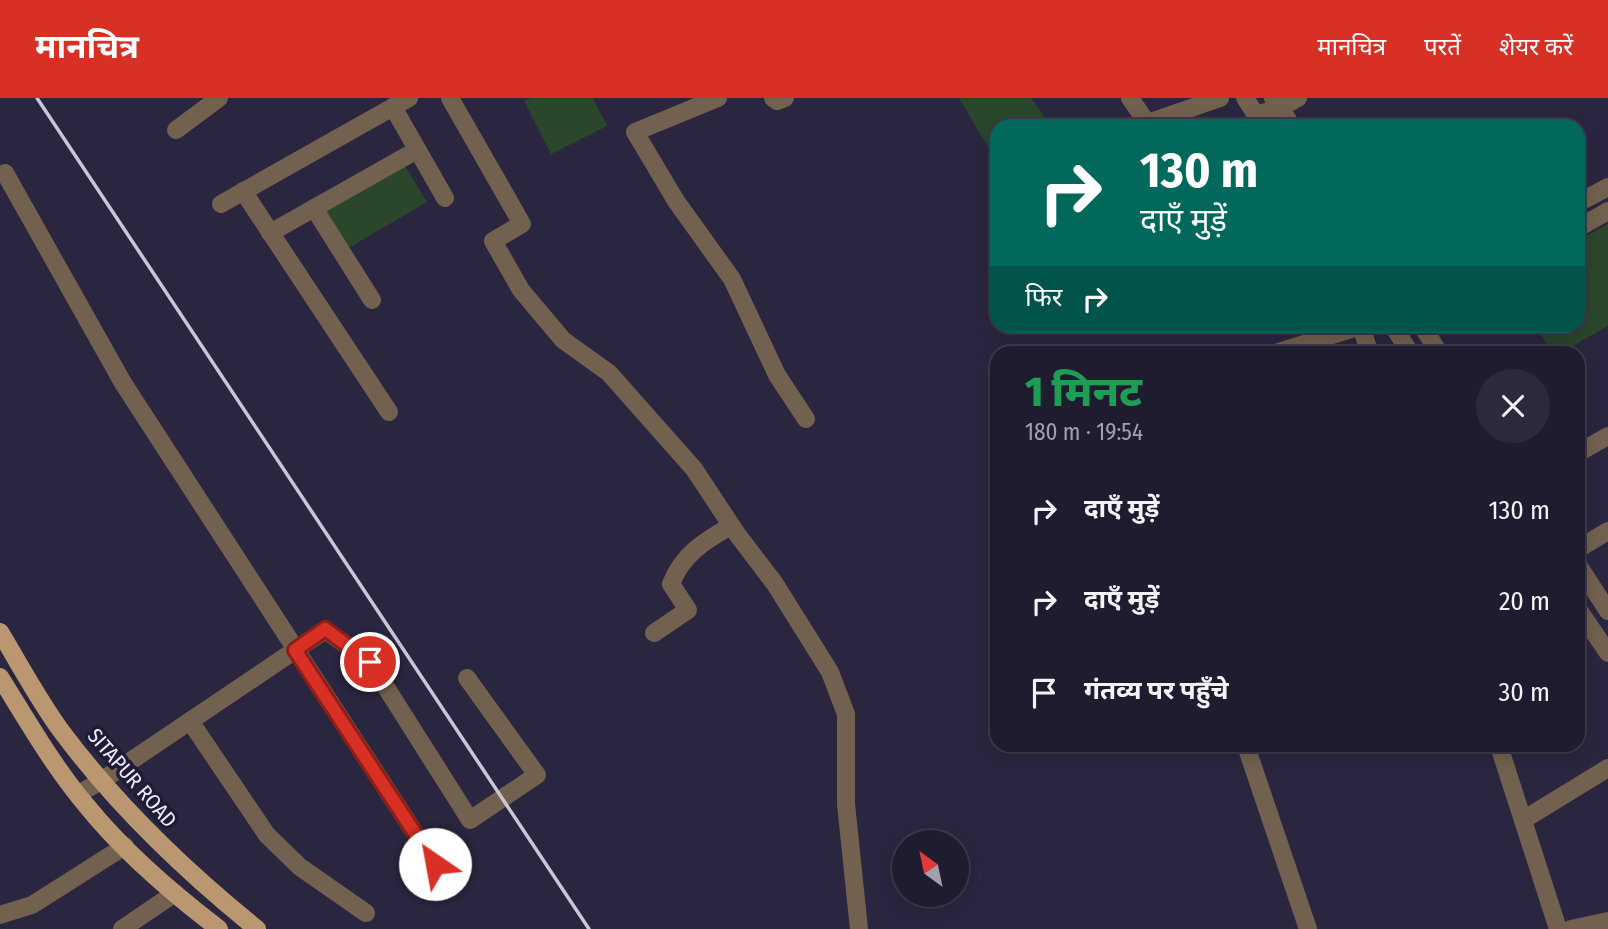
<!DOCTYPE html>
<html lang="hi">
<meta charset="utf-8">
<style>
:root{--surface:#201c30;--page:#2d293c;--text:#f1f3f6;--muted:#a2a1ab;--line:#3d3a4c;--accent:#d93025}
body{margin:0;font-family:"Fira Sans Condensed","Noto Sans Devanagari",sans-serif;background:var(--page);color:var(--text);height:100vh;display:flex;flex-direction:column;font-size:26px;white-space:nowrap}
*{box-sizing:border-box;margin:0}
p{font-size:23px;color:var(--muted)}
.icon{flex:none;width:38px;height:38px;fill:none;stroke:currentColor;stroke-width:2;stroke-linecap:round;stroke-linejoin:round}
.map{position:relative;flex:1;overflow:hidden}
.side{position:absolute;left:990px;top:248px;width:595px;height:406px;display:flex;flex-direction:column;background:var(--surface);border-radius:21px;box-shadow:0 4px 18px #0003,0 0 0 2px var(--line)}
.side>*{flex:none}
.hud{position:absolute;left:990px;top:21px;width:595px;height:214px;border-radius:21px;box-shadow:0 4px 18px #0003,0 0 0 2px var(--line);background:#00695c;color:#fff;overflow:hidden}
.needle{width:46px;rotate:327deg}
.controls{position:absolute;left:892px;top:732px;display:grid;gap:14px}
.controls a{display:grid;place-items:center;width:77px;height:77px;border-radius:50%;background:var(--surface);box-shadow:0 4px 18px #0003,0 0 0 2px var(--line);font-size:35px}
.pin{position:absolute;display:grid;place-items:center;width:60px;height:60px;color:#fff;margin:-30px;border:4px solid #fff;border-radius:50%;box-shadow:0 2px 7px #0007}
.me{position:absolute;width:77px;margin:-38px;rotate:327deg;stroke-linejoin:round;filter:drop-shadow(0 0 5px #0008)}
.turn{display:flex;align-items:center;gap:24px;height:147px;padding:0 35px;font-size:32px}
.turn .icon{width:91px;height:91px;stroke-width:2.5}
.turn b{display:block;font-size:49px;line-height:60px}
.then{display:flex;align-items:center;height:66px;padding:0 35px;background:#0003;gap:14px;font-size:26px}
.round{display:grid;place-items:center;flex:none;width:74px;height:74px;border-radius:37px;background:var(--page)}
.summary{display:flex;align-items:center;justify-content:space-between;height:119px;padding:0 35px}
h1{font-size:42px;font-weight:800;line-height:52px;color:#1e9e55}
ul{padding:0;list-style:none}
li{display:flex;align-items:center;gap:21px;height:91px;padding:0 35px}
li div{flex:1}
li b{display:block;font-size:26px}
li em{font-style:normal}
header{display:flex;align-items:center;gap:42px;box-sizing:border-box;height:98px;padding:0 35px;background:var(--accent);color:#fff}
header strong{font-size:33px}
nav{display:flex;gap:38px;margin-inline-start:auto;font-size:24px}
.map>svg:first-child{display:block}
</style>
<header>
<strong>मानचित्र</strong>
<nav><a>मानचित्र</a><a>परतें</a><a>शेयर करें</a></nav>
</header>
<div class="map">
<svg width="1608" height="831" viewBox="0 0 1608 831">
<rect width="100%" height="100%" fill="#2b2640"/>
<g fill="#2a472b">
<polygon points="531,0 593,0 607,28 551,56 524,3"/>
<polygon points="959,0 1031,0 1051,28 998,28 997,64"/>
<polygon points="403,65 427,104 347,151 323,112"/>
<polygon points="1608,126 1608,228 1560,255 1553,255 1535,228 1578,228 1579,142"/>
</g>
<g fill="none" stroke-linecap="round" stroke-linejoin="round">
<g stroke="#72614f" stroke-width="18">
<polyline points="450,0 522,126 493,143 521,192 563,242 609,275 694,371 737,436 775,486 830,574 846,616 846,706 859,831"/>
<polyline points="718,0 635,34 676,103 732,181 777,277 806,321"/>
<polyline points="773,0 777,3 785,0"/>
<polyline points="1130,0 1147,25"/>
<polyline points="1245,0 1263,28"/>
<polyline points="1273,0 1292,28"/>
<polyline points="393,9 445,100"/>
<polyline points="1256,17 1280,10 1298,0"/>
<polyline points="1139,28 1220,0"/>
<polyline points="176,32 219,0"/>
<polyline points="5,75 123,285 435,766"/>
<polyline points="243,93 389,314"/>
<polyline points="1578,105 1608,89"/>
<polyline points="221,106 409,0"/>
<polyline points="314,110 372,202"/>
<polyline points="1578,130 1608,113"/>
<polyline points="270,135 417,52"/>
<polyline points="1361,228 1370,256"/>
<polyline points="1393,228 1411,256"/>
<polyline points="1422,228 1440,256"/>
<polyline points="1272,256 1361,228"/>
<polyline points="1578,355 1608,338"/>
<polyline points="1578,451 1608,433"/>
<polyline points="1578,467 1608,513"/>
<polyline points="1578,511 1608,555"/>
<path d="M 654,535 L 688,512 L 671,486 C 682,457 704,443 731,428"/>
<polyline points="190,623 267,737 300,769 366,815"/>
<polyline points="1246,648 1308,831"/>
<polyline points="1499,648 1558,831"/>
<polyline points="78,696 101,683 325,532 370,564 470,722 537,677 467,580"/>
<polyline points="1523,722 1608,670"/>
<polyline points="0,817 32,807 125,748"/>
<polyline points="122,831 175,795"/>
<polyline points="1571,831 1608,823"/>
</g>
<g stroke="#ba9770" stroke-width="18">
<path d="M 0,534 C 20,567 39,603 62,634 C 118,709 184,772 257,831"/>
<path d="M 0,579 C 27,622 53,668 86,707 C 123,753 172,795 219,831"/>
</g>
<polyline stroke="#c9c6d9" stroke-width="3.5" points="37,0 589,831"/>
</g>
<g fill="none" stroke-linecap="round" stroke-linejoin="round">
<defs>
<polyline id="route" points="370,564 325,531 295,552 435,766"/>
</defs>
<use href="#route" stroke="#8d1f18" stroke-width="18"/>
<use href="#route" stroke="#d93025" stroke-width="12"/>
</g>
<g text-anchor="middle" dominant-baseline="central" stroke-width="7" stroke-linejoin="round" paint-order="stroke">
<g font-size="21" fill="#edebfc" stroke="#211c35">
<text transform="translate(132 680) rotate(49)">SITAPUR ROAD</text>
</g>
</g>
</svg>
<div class="controls">
<a><svg class="needle" viewBox="-14 -14 28 28"><path d="M0-13l5 13h-10z" fill="#e53935"/><path d="M0 13l5-13h-10z" fill="#a2a1ab"/></svg></a>
</div>
<div class="pin" style="left:370px;top:564px;background:#d93025"><svg class="icon" aria-label="arrive" viewBox="0 0 24 24"><path d="M6 21V4h12l-3 4 3 4H6"/></svg></div>
<svg class="me" style="left:435px;top:766px" viewBox="-20 -20 40 40"><circle r="19" fill="#fff"/><path d="M0-13L10 11 0 6-10 11z" fill="#d93025"/></svg>
<div class="hud">
<div class="turn"><svg class="icon" aria-label="right" viewBox="0 0 24 24"><path d="M7 20v-9h11M14 6l5 5-5 5"/></svg><div><b>130 m</b>दाएँ मुड़ें</div></div>
<div class="then">फिर<svg class="icon" aria-label="right" viewBox="0 0 24 24"><path d="M7 20v-9h11M14 6l5 5-5 5"/></svg></div>
</div>
<section class="side">
<div class="summary"><div><h1>1 मिनट</h1><p>180 m · 19:54</p></div><a class="round"><svg class="icon" aria-label="close" viewBox="0 0 24 24"><path d="M6 6l12 12M18 6L6 18"/></svg></a></div>
<ul>
<li><svg class="icon" aria-label="right" viewBox="0 0 24 24"><path d="M7 20v-9h11M14 6l5 5-5 5"/></svg><div><b>दाएँ मुड़ें</b></div><em>130 m</em></li>
<li><svg class="icon" aria-label="right" viewBox="0 0 24 24"><path d="M7 20v-9h11M14 6l5 5-5 5"/></svg><div><b>दाएँ मुड़ें</b></div><em>20 m</em></li>
<li><svg class="icon" aria-label="arrive" viewBox="0 0 24 24"><path d="M6 21V4h12l-3 4 3 4H6"/></svg><div><b>गंतव्य पर पहुँचे</b></div><em>30 m</em></li>
</ul>
</section>
</div>
